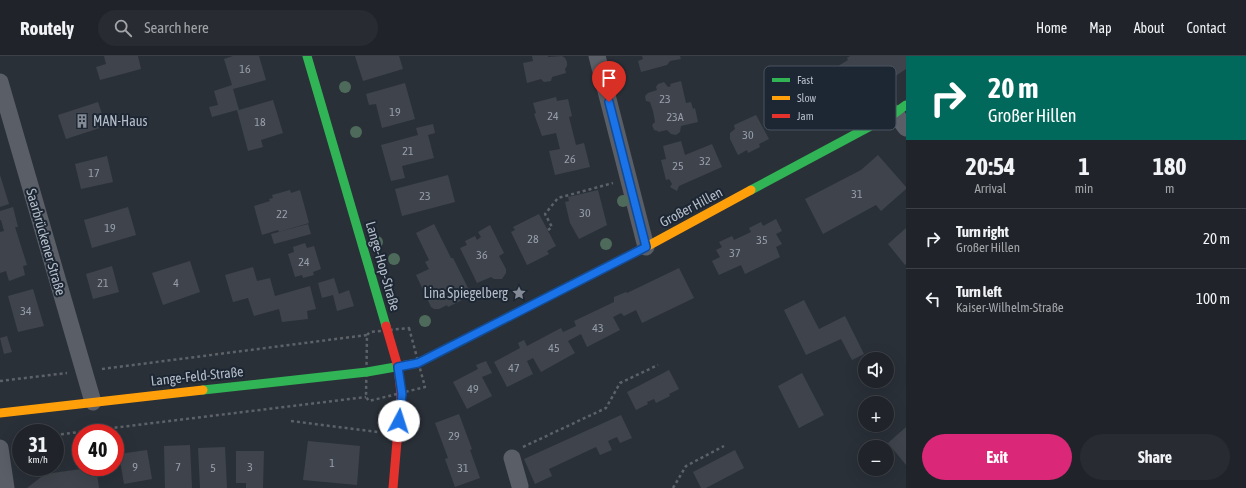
<!DOCTYPE html>
<meta charset="utf-8">
<style>
:root{--surface:#20242a;--page:#282c32;--text:#f1f3f6;--muted:#a2a4a8;--line:#3d4147;--accent:#db2777}
body{margin:0;font-family:"Asap Condensed",sans-serif;background:var(--page);color:var(--text);height:100vh;display:flex;flex-direction:column;font-size:15px;white-space:nowrap}
*{box-sizing:border-box;margin:0}
p{font-size:13px;color:var(--muted)}
.icon{flex:none;width:22px;height:22px;fill:none;stroke:currentColor;stroke-width:2;stroke-linecap:round;stroke-linejoin:round}
.map{position:relative;flex:1;overflow:hidden}
.panel{display:flex;flex-direction:column;background:var(--surface);width:340px}
.panel>*{flex:none}
.banner{background:#00695c;color:#fff;overflow:hidden}
.controls{position:absolute;left:858px;top:296px;display:grid;gap:8px}
.controls a{display:grid;place-items:center;width:36px;height:36px;border-radius:50%;background:var(--surface);box-shadow:0 4px 16px #0002,0 0 0 1px var(--line);font-size:20px}
.speed{position:absolute;left:12px;top:368px;display:flex;gap:8px;font-size:20px;font-weight:700;text-align:center}
.speed>*{display:grid;place-content:center;width:52px;height:52px;border-radius:50%;background:var(--surface);box-shadow:0 4px 16px #0002,0 0 0 1px var(--line);line-height:1}
.speed small{font-size:10px;font-weight:400}
.speed .limit{border:6px solid #d22;background:#fff;color:#111}
.pin{position:absolute;display:grid;place-items:center;width:34px;height:34px;color:#fff;margin:-41px -17px;border-radius:50% 50% 50% 0;rotate:-45deg;box-shadow:0 0 4px #0007}
.pin .icon{rotate:45deg}
.me{position:absolute;width:44px;margin:-22px;rotate:5deg;stroke-linejoin:round;filter:drop-shadow(0 0 3px #0008)}
.turn{display:flex;align-items:center;gap:14px;height:84px;padding:0 16px;font-size:18px}
.turn .icon{width:52px;height:52px;stroke-width:2.5}
.turn b{display:block;font-size:28px;line-height:34px}
.eta{display:flex;justify-content:space-evenly;align-items:center;height:68px;text-align:center}
.eta b{font-size:24px;font-weight:700;line-height:28px}
.action{display:flex;gap:8px;margin-top:auto;padding:8px 16px}
.action a{flex:1;height:46px;border-radius:24px;background:var(--accent);color:#fff;font-size:16px;font-weight:700;line-height:46px;text-align:center}
.action a+a{background:var(--page);color:var(--text)}
ul{padding:0;list-style:none}
li{display:flex;align-items:center;gap:12px;height:60px;padding:0 16px;border-top:1px solid var(--line)}
li div{flex:1}
li b{display:block;font-size:15px}
li em{font-style:normal}
header{display:flex;align-items:center;gap:24px;box-sizing:border-box;height:56px;padding:0 20px;background:var(--surface);border-bottom:1px solid var(--line)}
header strong{font-size:19px}
nav{display:flex;gap:22px;margin-inline-start:auto;font-size:14px}
.search{width:280px;height:36px;background:var(--page);display:flex;align-items:center;gap:10px;box-sizing:border-box;padding:0 14px;border-radius:22px;color:var(--muted);font-size:15px}
main{display:flex;flex:1;min-height:0}
.map>svg:first-child{display:block}
</style>
<header>
<strong>Routely</strong>
<div class="search"><svg class="icon" aria-label="search" viewBox="0 0 24 24"><circle cx="10" cy="10" r="6"/><path d="M15 15l6 6"/></svg>Search here</div>
<nav><a>Home</a><a>Map</a><a>About</a><a>Contact</a></nav>
</header>
<main>
<div class="map">
<svg width="906" height="432" viewBox="0 0 906 432">
<rect width="100%" height="100%" fill="#2a3038"/>
<g fill="#3f444c">
<polygon points="104,0 138,0 141,13 100,24 96,11 106,8"/>
<polygon points="233,0 259,0 266,24 233,33 239,54 273,44 283,77 261,84 263,91 248,95 237,54 212,61 209,51 218,49 214,35 232,29 224,3"/>
<polygon points="355,0 399,0 403,13 363,25"/>
<polygon points="532,0 548,0 548,1 562,0 565,2 567,6 567,10 565,13 566,17 552,21 551,25 544,26 541,23 527,27 523,7 533,5"/>
<polygon points="642,0 680,0 681,3 670,5 667,9 641,16 638,5 643,3"/>
<polygon points="850,0 906,0 906,13 870,37 871,39 810,74 789,40 848,4 847,2"/>
<polygon points="681,25 686,47 691,46 693,53 695,52 698,66 681,70 680,76 676,79 671,78 667,74 658,76 658,75 654,74 652,69 655,66 653,55 650,46 646,45 645,40 648,37 657,34 656,31 658,28 664,26 668,31 671,30 670,28"/>
<polygon points="405,27 415,63 382,72 376,48 369,49 366,38"/>
<polygon points="556,41 557,45 568,43 572,60 569,61 576,89 584,87 590,111 555,119 549,95 560,93 556,77 542,80 534,58 536,57 533,47"/>
<polygon points="98,46 106,70 66,83 58,59"/>
<polygon points="756,59 769,83 759,88 760,91 748,97 747,94 738,99 730,83 730,77 735,73 734,69"/>
<polygon points="433,68 435,77 428,79 434,102 402,110 405,122 391,125 381,89 418,79 416,72"/>
<polygon points="681,85 685,99 712,88 722,111 679,130 677,135 670,131 672,128 671,126 669,123 666,124 661,104 666,103 663,90"/>
<polygon points="878,99 906,131 906,133 881,155 876,149 823,178 805,143 861,114"/>
<polygon points="107,100 113,126 81,133 75,108"/>
<polygon points="0,119 9,148 0,151"/>
<polygon points="448,119 455,146 402,160 395,133"/>
<polygon points="290,134 291,137 300,134 309,167 279,176 278,174 262,179 254,150 270,145 269,143 273,142 272,139"/>
<polygon points="598,134 607,169 579,183 570,167 565,146 569,145 568,141"/>
<polygon points="13,151 18,171 15,171 27,209 23,210 25,219 9,225 6,215 0,217 0,176 4,175 1,164 0,164 0,155"/>
<polygon points="128,151 136,179 92,192 84,164"/>
<polygon points="539,158 556,190 547,195 549,198 527,209 511,176 515,174 513,171"/>
<polygon points="776,163 782,175 776,178 782,188 776,191 780,201 745,218 741,209 719,219 712,205 720,201 716,194 722,191 719,186 732,180 734,184 751,176 749,172 761,166 763,170"/>
<polygon points="308,168 311,178 274,188 271,178"/>
<polygon points="434,168 451,202 453,202 471,238 461,242 462,244 448,251 447,249 439,253 434,253 431,251 416,219 429,213 425,206 429,204 416,177"/>
<polygon points="490,169 504,197 499,200 506,213 506,217 502,223 494,223 491,221 477,227 460,192 467,189 465,185 475,180 477,184 481,181 478,176"/>
<polygon points="906,172 906,208 905,209 888,188"/>
<polygon points="305,187 307,192 314,190 321,213 313,216 314,219 303,222 302,219 295,221 288,198 294,196 293,191"/>
<polygon points="190,205 200,236 163,249 152,217"/>
<polygon points="112,210 119,236 93,243 86,218"/>
<polygon points="253,211 257,225 270,222 275,240 310,230 316,253 307,255 308,263 282,266 279,253 254,260 248,242 233,246 225,219"/>
<polygon points="679,212 694,242 642,267 636,254 624,260 621,257 613,261 620,274 587,291 581,278 568,285 575,297 541,316 533,302 527,305 533,318 507,331 494,306 520,292 518,287 524,284 527,290 561,272 563,276 576,270 574,265 614,246 614,241 626,236 627,237"/>
<polygon points="334,222 339,238 349,234 354,250 337,255 333,239 322,242 318,227"/>
<polygon points="33,233 44,270 18,276 8,240"/>
<polygon points="804,244 819,273 845,260 864,298 852,304 841,283 806,299 784,254"/>
<polygon points="7,280 12,296 4,298 0,282"/>
<polygon points="486,305 492,317 482,321 492,340 467,353 453,326 478,313 476,309"/>
<polygon points="669,314 679,333 669,338 670,340 656,347 654,343 647,346 648,348 636,354 627,336"/>
<polygon points="802,317 824,359 799,372 778,330"/>
<polygon points="459,358 472,393 470,394 480,422 455,431 445,403 448,402 435,367"/>
<polygon points="621,359 632,382 620,387 617,381 608,385 612,394 600,399 596,391 549,413 552,420 535,428 524,403"/>
<polygon points="906,371 906,409 888,387"/>
<polygon points="308,385 360,390 357,429 303,424"/>
<polygon points="190,389 192,432 165,432 164,390"/>
<polygon points="225,391 227,432 200,432 198,392"/>
<polygon points="147,394 152,423 124,428 119,398"/>
<polygon points="735,394 744,412 706,432 701,432 693,416"/>
<polygon points="236,395 264,395 263,432 246,432 246,427 236,427"/>
<polygon points="96,411 99,432 27,432 45,418"/>
</g>
<g fill="none" stroke-linecap="round" stroke-linejoin="round">
<g stroke="#5c6268" stroke-width="2.5" stroke-dasharray="3 3" stroke-linecap="butt">
<polyline points="548,174 552,171 545,158 558,142 613,127"/>
<polygon points="409,272 425,331 369,345 366,341 367,279 370,276"/>
<polyline points="102,313 367,279"/>
<polyline points="0,325 67,317"/>
<polyline points="291,365 378,376"/>
<polyline points="55,379 366,341"/>
<polyline points="14,384 21,383"/>
<polyline points="523,391 606,352 620,327 658,309"/>
<polyline points="673,432 686,410 724,390"/>
</g>
<g stroke="#5a5e66" stroke-width="17">
<polyline points="597,0 646,191"/>
<polyline points="0,26 93,346"/>
<polyline points="895,57 906,72"/>
<polyline points="0,392 6,432"/>
<polyline points="512,402 520,430"/>
</g>
<g stroke="#30b455" stroke-width="9">
<polyline points="307,0 386,270"/>
<polyline points="751,134 895,57 906,49"/>
<polyline points="203,334 367,316 418,307 579,225"/>
</g>
<g stroke="#ff9f0a" stroke-width="9">
<polyline points="579,225 646,191 751,134"/>
<polyline points="0,357 203,334"/>
</g>
<polyline stroke="#e5322d" stroke-width="9" points="386,270 398,311 401,338 393,432"/>
</g>
<g fill="#4e6a5a">
<circle cx="345" cy="31" r="6"/>
<circle cx="356" cy="76" r="6"/>
<circle cx="623" cy="145" r="6"/>
<circle cx="377" cy="186" r="6"/>
<circle cx="606" cy="188" r="6"/>
<circle cx="394" cy="203" r="6"/>
<circle cx="425" cy="265" r="6"/>
</g>
<g fill="none" stroke-linecap="round" stroke-linejoin="round">
<defs>
<polyline id="route" points="399,365 402,338 398,311 418,307 646,191 609,46"/>
</defs>
<use href="#route" stroke="#114b97" stroke-width="10"/>
<use href="#route" stroke="#1a73e8" stroke-width="7"/>
</g>
<defs>
<symbol id="building-bare" viewBox="-9 -9 18 18"><path d="M-4-6H4V6H1V3H-1V6H-4ZM-2.5-4.3h1.7v1.8h-1.7ZM.8-4.3h1.7v1.8H.8ZM-2.5-1h1.7V.8h-1.7ZM.8-1h1.7V.8H.8Z" fill="#848b96" stroke="#1d2633" stroke-width="2.5" paint-order="stroke"/></symbol>
<symbol id="sight-bare" viewBox="-9 -9 18 18"><path d="M0-6L1.8-2.2L6-1.7L2.9 1.2L3.7 5.4L0 3.3L-3.7 5.4L-2.9 1.2L-6-1.7L-1.8-2.2Z" fill="#848b96" stroke="#1d2633" stroke-width="2.5" paint-order="stroke"/></symbol>
</defs>
<g fill-rule="evenodd">
<use href="#building-bare" x="72" y="55" width="20" height="20"/>
<use href="#sight-bare" x="509" y="227" width="20" height="20"/>
</g>
<g text-anchor="middle" dominant-baseline="central" stroke-width="4" stroke-linejoin="round" paint-order="stroke">
<g font-size="12" fill="#979eaa">
<text x="245" y="13">16</text>
<text x="665" y="43">23</text>
<text x="395" y="56">19</text>
<text x="553" y="60">24</text>
<text x="675" y="61">23A</text>
<text x="260" y="66">18</text>
<text x="748" y="79">30</text>
<text x="408" y="95">21</text>
<text x="570" y="103">26</text>
<text x="705" y="105">32</text>
<text x="678" y="110">25</text>
<text x="94" y="117">17</text>
<text x="857" y="138">31</text>
<text x="425" y="140">23</text>
<text x="585" y="157">30</text>
<text x="282" y="158">22</text>
<text x="110" y="172">19</text>
<text x="533" y="183">28</text>
<text x="762" y="184">35</text>
<text x="735" y="197">37</text>
<text x="482" y="199">36</text>
<text x="304" y="206">24</text>
<text x="103" y="227">21</text>
<text x="176" y="227">4</text>
<text x="26" y="255">34</text>
<text x="598" y="272">43</text>
<text x="554" y="292">45</text>
<text x="514" y="312">47</text>
<text x="473" y="333">49</text>
<text x="454" y="380">29</text>
<text x="332" y="407">1</text>
<text x="135" y="411">9</text>
<text x="178" y="411">7</text>
<text x="250" y="411">3</text>
<text x="213" y="412">5</text>
<text x="463" y="412">31</text>
</g>
<g font-size="14" fill="#b4bcc9" stroke="#1d2633" text-anchor="start">
<text x="93" y="65">MAN-Haus</text>
<text x="508" y="237" text-anchor="end">Lina Spiegelberg</text>
</g>
<g font-size="14" fill="#b4bcc9" stroke="#1d2633">
<text transform="translate(691 151) rotate(-28)">Großer Hillen</text>
<text transform="translate(46 186) rotate(74)">Saarbrückener Straße</text>
<text transform="translate(383 210) rotate(74)">Lange-Hop-Straße</text>
<text transform="translate(197 320) rotate(-6)">Lange-Feld-Straße</text>
</g>
</g>
<rect x="764" y="10" width="132" height="64" rx="6" fill="#1d2633" stroke="#4a5360" stroke-width="1"/>
<rect x="772" y="22" width="18" height="4" fill="#30b455"/>
<rect x="772" y="40" width="18" height="4" fill="#ff9f0a"/>
<rect x="772" y="58" width="18" height="4" fill="#e5322d"/>
<g font-size="11" fill="#b4bcc9">
<text x="797" y="28">Fast</text>
<text x="797" y="46">Slow</text>
<text x="797" y="64">Jam</text>
</g>
</svg>
<div class="controls">
<a><svg class="icon" aria-label="sound" viewBox="0 0 24 24"><path d="M4 9h4l5-4v14l-5-4H4zM17 9q2 3 0 6"/></svg></a>
<a>+</a>
<a>−</a>
</div>
<div class="speed"><div>31<small>km/h</small></div><div class="limit">40</div></div>
<div class="pin" style="left:609px;top:46px;background:#d93025"><svg class="icon" aria-label="arrive" viewBox="0 0 24 24"><path d="M6 21V4h12l-3 4 3 4H6"/></svg></div>
<svg class="me" style="left:399px;top:365px" viewBox="-20 -20 40 40"><circle r="19" fill="#fff"/><path d="M0-13L10 11 0 6-10 11z" fill="#1a73e8"/></svg>
</div>
<section class="panel">
<div class="banner">
<div class="turn"><svg class="icon" aria-label="right" viewBox="0 0 24 24"><path d="M7 20v-9h11M14 6l5 5-5 5"/></svg><div><b>20 m</b>Großer Hillen</div></div>
</div>
<div class="eta">
<div><b>20:54</b><p>Arrival</p></div>
<div><b>1</b><p>min</p></div>
<div><b>180</b><p>m</p></div>
</div>
<ul>
<li><svg class="icon" aria-label="right" viewBox="0 0 24 24"><path d="M7 20v-9h11M14 6l5 5-5 5"/></svg><div><b>Turn right</b><p>Großer Hillen</p></div><em>20 m</em></li>
<li><svg class="icon" aria-label="left" viewBox="0 0 24 24"><path d="M17 20v-9H6M10 6l-5 5 5 5"/></svg><div><b>Turn left</b><p>Kaiser-Wilhelm-Straße</p></div><em>100 m</em></li>
</ul>
<div class="action"><a>Exit</a><a>Share</a></div>
</section>
</main>
